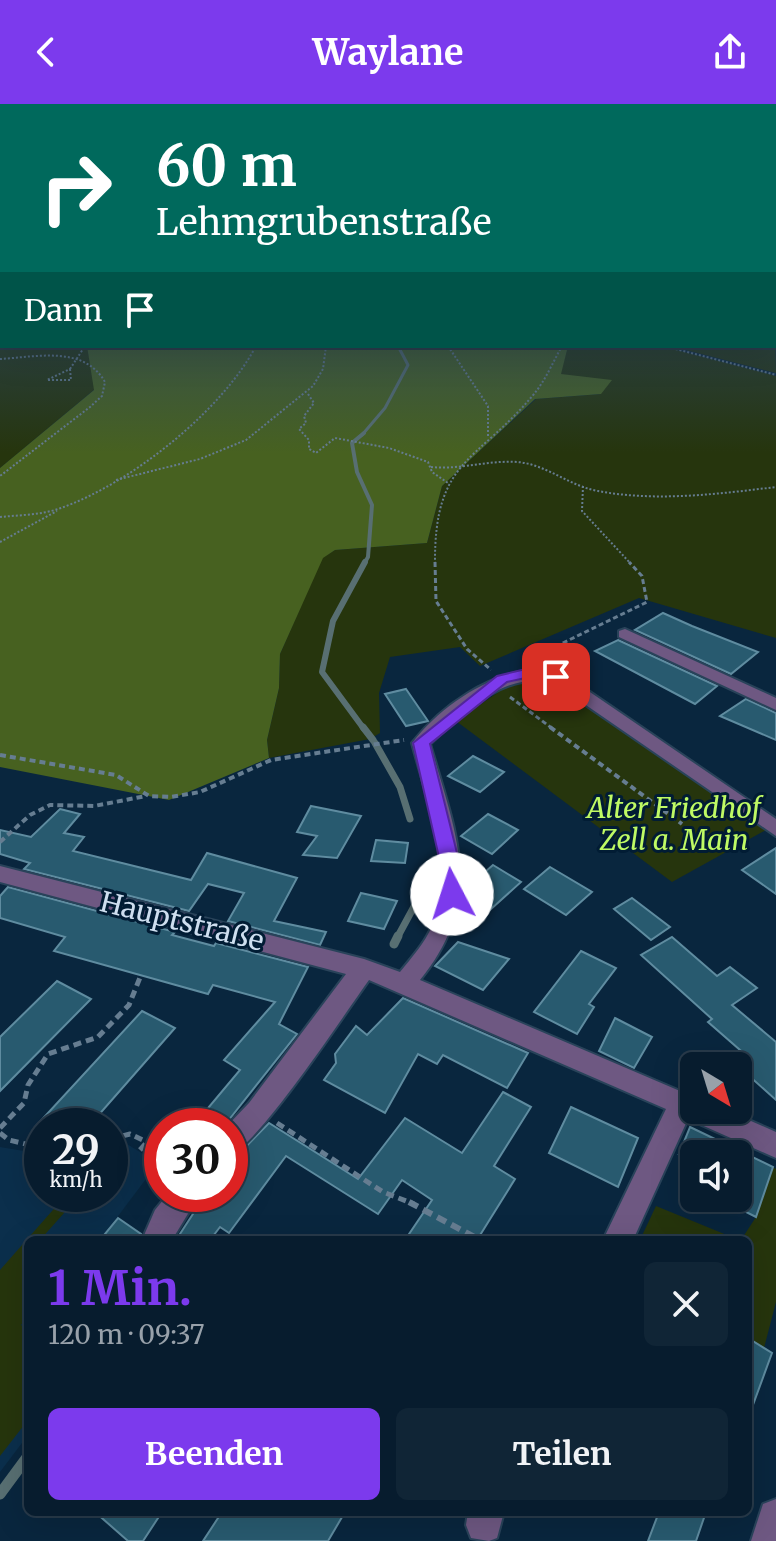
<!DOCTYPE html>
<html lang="de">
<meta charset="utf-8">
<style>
:root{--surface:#071c2e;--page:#102536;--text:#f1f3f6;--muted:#98a1aa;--line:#283a4a;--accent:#7c3aed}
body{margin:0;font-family:Merriweather,serif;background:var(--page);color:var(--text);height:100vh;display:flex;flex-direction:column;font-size:30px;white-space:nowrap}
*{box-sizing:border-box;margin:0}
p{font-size:26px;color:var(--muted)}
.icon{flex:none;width:44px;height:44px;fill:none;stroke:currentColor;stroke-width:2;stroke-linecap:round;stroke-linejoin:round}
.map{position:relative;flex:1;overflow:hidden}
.sheet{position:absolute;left:24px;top:1132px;width:728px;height:280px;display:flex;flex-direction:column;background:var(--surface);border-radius:12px;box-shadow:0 8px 32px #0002,0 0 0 2px var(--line)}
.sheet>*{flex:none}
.top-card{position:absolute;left:0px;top:0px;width:776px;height:244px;box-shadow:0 8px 32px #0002,0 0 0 2px var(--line);background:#00695c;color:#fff;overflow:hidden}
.needle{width:52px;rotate:142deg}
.tools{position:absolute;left:680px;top:948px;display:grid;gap:16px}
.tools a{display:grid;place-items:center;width:72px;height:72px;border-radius:12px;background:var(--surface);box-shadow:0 8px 32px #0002,0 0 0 2px var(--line);font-size:40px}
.speed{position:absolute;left:24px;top:1004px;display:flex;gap:16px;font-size:40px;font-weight:700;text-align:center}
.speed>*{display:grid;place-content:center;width:104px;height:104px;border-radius:50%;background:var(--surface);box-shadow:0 8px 32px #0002,0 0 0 2px var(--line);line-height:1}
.speed small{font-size:20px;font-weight:400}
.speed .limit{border:12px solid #d22;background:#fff;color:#111}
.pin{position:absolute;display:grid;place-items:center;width:68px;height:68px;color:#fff;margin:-34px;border-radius:16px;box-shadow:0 4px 12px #0006}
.me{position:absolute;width:88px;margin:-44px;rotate:355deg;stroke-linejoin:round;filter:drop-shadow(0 0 6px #0008)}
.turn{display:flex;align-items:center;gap:28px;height:168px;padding:0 24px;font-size:36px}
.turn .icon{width:104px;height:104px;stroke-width:2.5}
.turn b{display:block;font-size:56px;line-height:68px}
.then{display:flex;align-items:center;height:76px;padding:0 24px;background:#0003;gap:16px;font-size:30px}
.round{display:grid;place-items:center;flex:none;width:84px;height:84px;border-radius:12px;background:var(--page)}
.summary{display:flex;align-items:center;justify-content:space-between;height:136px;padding:0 24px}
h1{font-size:48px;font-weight:700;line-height:60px;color:var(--accent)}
.action{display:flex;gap:16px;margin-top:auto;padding:16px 24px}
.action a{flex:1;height:92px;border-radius:12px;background:var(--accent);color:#fff;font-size:32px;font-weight:700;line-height:92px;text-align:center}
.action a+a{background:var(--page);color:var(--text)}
header{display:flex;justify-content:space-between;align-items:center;height:104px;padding:0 24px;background:var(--accent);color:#fff;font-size:36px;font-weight:700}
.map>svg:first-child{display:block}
</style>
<header><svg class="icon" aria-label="back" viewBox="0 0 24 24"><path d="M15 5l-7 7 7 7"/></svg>Waylane<svg class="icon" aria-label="share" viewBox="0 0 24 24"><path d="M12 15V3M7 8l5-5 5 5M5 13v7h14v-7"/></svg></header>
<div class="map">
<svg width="776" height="1437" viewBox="0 0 776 1437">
<rect width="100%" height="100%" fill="#09263e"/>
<polygon fill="#0b2f4c" points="122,1037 158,1059 100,1136 28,1136 28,1331 0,1368 0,1043 42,1050 42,1090 110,1090 110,1041"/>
<g fill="#26350d">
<polygon points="0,148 2,242 87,242 95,285 0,364"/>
<polygon points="774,148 776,269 670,242 774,242"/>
<polygon points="568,242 661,242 776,272 776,534 639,494 480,562 460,543 390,553 379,589 380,629 370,635 269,654 267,636 279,584 280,550 322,454 335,446 427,439 442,382 536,295 601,290 560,270"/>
<polygon points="519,574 564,582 766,726 672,778 456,617"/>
<polygon points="773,1063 776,1065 776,1198 764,1244 748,1234 748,1136 741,1136 756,1113"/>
<polygon points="67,1090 81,1090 40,1136 28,1136 28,1213 21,1221 28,1226 28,1316 0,1352 0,1166"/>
<polygon points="656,1102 739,1136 640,1136"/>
</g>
<polygon fill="#476120" points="87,242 568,242 561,270 612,276 601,290 535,295 442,382 427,439 335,446 323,454 280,550 279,584 267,636 269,654 169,696 0,663 0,364 94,286"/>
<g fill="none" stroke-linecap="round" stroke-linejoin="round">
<polyline stroke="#586f72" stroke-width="3" points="362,331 385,304 408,261 398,242"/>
<polyline stroke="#586f72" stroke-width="4" points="364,460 368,453 372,401 357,368 352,339 364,329"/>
<polyline stroke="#586f72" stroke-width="6" points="364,625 322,568 333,517 365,458"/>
<g stroke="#586f72" stroke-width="7">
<polyline points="363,623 373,636"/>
<polyline points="375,639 400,683 410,715"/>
<polyline points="397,834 423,786"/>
</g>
<polyline stroke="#586f72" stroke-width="9" points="394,840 398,832"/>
<polyline stroke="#586f72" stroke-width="11" points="0,1390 28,1352"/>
</g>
<g fill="#285a6f" stroke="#5f8ca0" stroke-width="2">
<polygon points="663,509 692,522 758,548 731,570 635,526"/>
<polygon points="618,536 717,582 695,600 595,547"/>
<polygon points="406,585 428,617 406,622 385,590"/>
<polygon points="746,595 776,609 776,636 720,612"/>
<polygon points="473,652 504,668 480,688 448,672"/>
<polygon points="311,702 361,712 337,754 303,751 317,732 297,728"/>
<polygon points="60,705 80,710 64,729 84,733 73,747 191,776 207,749 297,774 274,817 326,828 320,841 228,817 244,789 208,780 189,807 24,765 30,759 0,750 0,726 31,733"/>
<polygon points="488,710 518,726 492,750 461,732"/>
<polygon points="376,736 408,739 405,759 371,757"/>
<polygon points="776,744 776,790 742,766"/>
<polygon points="493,761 521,778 480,815 460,803 468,795 462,788"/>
<polygon points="550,763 592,788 566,811 524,785"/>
<polygon points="8,783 175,828 172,831 214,842 216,839 308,863 279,920 297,930 224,1022 193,1022 240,966 224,956 275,898 213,881 208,890 54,847 65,833 0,814 0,792"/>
<polygon points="361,789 397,797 384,825 348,817"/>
<polygon points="632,794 670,823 651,836 614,805"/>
<polygon points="672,833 717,872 730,863 757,884 732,901 776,938 776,996 737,961 748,953 708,918 712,915 641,851"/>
<polygon points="458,838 509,855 483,886 435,862"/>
<polygon points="581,847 616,864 589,900 594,903 577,930 534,908"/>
<polygon points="57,877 91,895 0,987 0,933"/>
<polygon points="403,894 528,949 507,984 443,951 437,960 418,950 385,1009 324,976 336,959 335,950 356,922 367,931"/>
<polygon points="142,907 175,924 89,1022 36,1022"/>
<polygon points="615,914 652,933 634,964 599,947"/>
<polygon points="503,988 531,1003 494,1062 515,1075 477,1136 405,1136 432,1096 402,1076 378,1110 286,1052 229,1129 220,1123 210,1136 176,1136 206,1090 230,1090 230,1059 269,1019 358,1075 405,1014 462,1049"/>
<polygon points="571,1003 638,1034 618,1083 549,1049"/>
<polygon points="690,1023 773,1063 756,1113 738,1104 738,1050 679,1050"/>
<polygon points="118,1114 141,1130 139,1136 100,1136"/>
<polygon points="748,1234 772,1249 750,1309 748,1309"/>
<polygon points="95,1408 162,1408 143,1437 128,1437"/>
<polygon points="222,1408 345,1408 328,1437 203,1437"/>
<polygon points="659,1408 706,1408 696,1437 648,1437"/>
</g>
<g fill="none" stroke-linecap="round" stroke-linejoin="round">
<defs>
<g id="minor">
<polygon points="625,525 776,594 776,606 619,533 619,527"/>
<path d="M 536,565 L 562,569 L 776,715 L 776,732 L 551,577 C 500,570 465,608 430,640 C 456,730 486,795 420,876 L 694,993 L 694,1006 L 726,1006 L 776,1028 L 776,1054 L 688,1015 L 633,1136 L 603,1136 L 666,1005 L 369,876 C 345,909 260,1039 230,1051 L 230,1022 L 227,1022 L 249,999 L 346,870 L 0,778 L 0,762 L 364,855 L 400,868 C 412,853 425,839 432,822 C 454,763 427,696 412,639 C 442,601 488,570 536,565 Z"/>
<polygon points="168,1090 200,1090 172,1136 142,1136 155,1106"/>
<polygon points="776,1395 776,1437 751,1437 763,1400"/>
<polygon points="468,1408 504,1408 497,1434 489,1437 471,1434 466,1421"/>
</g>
</defs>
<use href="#minor" stroke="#29435a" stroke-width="4"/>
<g stroke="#667d91" stroke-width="2" stroke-dasharray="2 2" stroke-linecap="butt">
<polyline points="448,242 488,302 488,332"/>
<polyline points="664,242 776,271"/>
<path d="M 0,255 C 36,253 84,241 105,278 L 102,292 L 90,303 L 0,372"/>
<polygon points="70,265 71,276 47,276"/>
<polyline points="70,265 85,242"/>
<polyline points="308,290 314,299 304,312 306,319 299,325 309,336 309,345 316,349 335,334 389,344 428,358 432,368 448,379"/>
<path d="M 431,363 C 460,366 488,356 517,358 C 546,360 569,382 598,387 C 656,398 718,390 776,383"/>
<polyline points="116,376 200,355 246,336 313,282 323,265 326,242"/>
<polyline points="583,382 582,407 631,460"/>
<path d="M 0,413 C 20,411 42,411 61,404 C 131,379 221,308 256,242"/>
<polyline points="0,438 57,407"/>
<path d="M 435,460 C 434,354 477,359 534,290 C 545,277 553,258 562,242"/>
</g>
<g stroke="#667d91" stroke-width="3" stroke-dasharray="5 3" stroke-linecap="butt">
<polyline points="435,458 436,497 467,545 491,566"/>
<polyline points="534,553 647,498 642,472 629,458"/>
<polyline points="510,593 553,625"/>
</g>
<g stroke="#667d91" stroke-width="4" stroke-dasharray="6 4" stroke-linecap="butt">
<polyline points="550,623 682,720"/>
<polyline points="0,651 116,671 149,692 171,693 200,688 271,656 404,636"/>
<polyline points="0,738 30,711 50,701 94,702 146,692"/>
</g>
<g stroke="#667d91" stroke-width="5" stroke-dasharray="8 5" stroke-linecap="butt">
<polyline points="277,1019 383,1088 414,1100"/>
<polyline points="0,1024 24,999 28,981 48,950 98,933 129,901 141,871"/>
<polyline points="0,1029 9,1036 42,1044"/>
<polyline points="110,1035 130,1030 162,1045"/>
<polyline points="140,1046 148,1037"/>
</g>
<g stroke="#667d91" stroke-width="6" stroke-dasharray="10 6" stroke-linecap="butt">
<polyline points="409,1098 480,1136"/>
<polyline points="497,1136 498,1133"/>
</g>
<use href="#minor" fill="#6e5882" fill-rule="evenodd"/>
</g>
<linearGradient id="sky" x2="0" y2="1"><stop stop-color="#051522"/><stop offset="0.42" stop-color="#2c4763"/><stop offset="1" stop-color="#2c4763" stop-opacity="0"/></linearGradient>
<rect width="776" height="349" fill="url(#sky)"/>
<polygon fill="#7c3aed" stroke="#51269a" stroke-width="2" points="530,564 564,573 556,578 530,573 507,578 430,640 457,749 461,790 452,798 445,795 438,749 413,639 497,572"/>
<g text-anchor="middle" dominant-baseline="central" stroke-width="6" stroke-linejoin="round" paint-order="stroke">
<g font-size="28" font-style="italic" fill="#bffa64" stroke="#011c34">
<text x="674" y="704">Alter Friedhof<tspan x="674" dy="32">Zell a. Main</tspan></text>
</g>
<g font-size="28" fill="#cedeef" stroke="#011c34">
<text transform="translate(182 817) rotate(14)">Hauptstraße</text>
</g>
</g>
</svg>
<div class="tools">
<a><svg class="needle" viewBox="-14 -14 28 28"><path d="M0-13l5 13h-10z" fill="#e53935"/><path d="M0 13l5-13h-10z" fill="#98a1aa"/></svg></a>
<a><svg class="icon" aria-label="sound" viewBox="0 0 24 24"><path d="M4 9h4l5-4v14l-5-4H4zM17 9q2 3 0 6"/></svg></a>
</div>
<div class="speed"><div>29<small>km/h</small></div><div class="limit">30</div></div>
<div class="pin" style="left:556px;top:573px;background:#d93025"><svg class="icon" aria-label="arrive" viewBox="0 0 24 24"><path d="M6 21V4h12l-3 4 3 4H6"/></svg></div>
<svg class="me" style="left:452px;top:790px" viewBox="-20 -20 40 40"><circle r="19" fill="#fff"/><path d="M0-13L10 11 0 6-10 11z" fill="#7c3aed"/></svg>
<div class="top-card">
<div class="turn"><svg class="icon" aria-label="right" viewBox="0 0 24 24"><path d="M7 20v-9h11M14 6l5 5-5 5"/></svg><div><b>60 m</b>Lehmgrubenstraße</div></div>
<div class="then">Dann<svg class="icon" aria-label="arrive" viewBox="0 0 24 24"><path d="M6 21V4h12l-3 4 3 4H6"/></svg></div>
</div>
<section class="sheet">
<div class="summary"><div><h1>1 Min.</h1><p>120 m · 09:37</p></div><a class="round"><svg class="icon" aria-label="close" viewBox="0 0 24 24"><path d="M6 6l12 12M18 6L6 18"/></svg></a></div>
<div class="action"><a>Beenden</a><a>Teilen</a></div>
</section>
</div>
